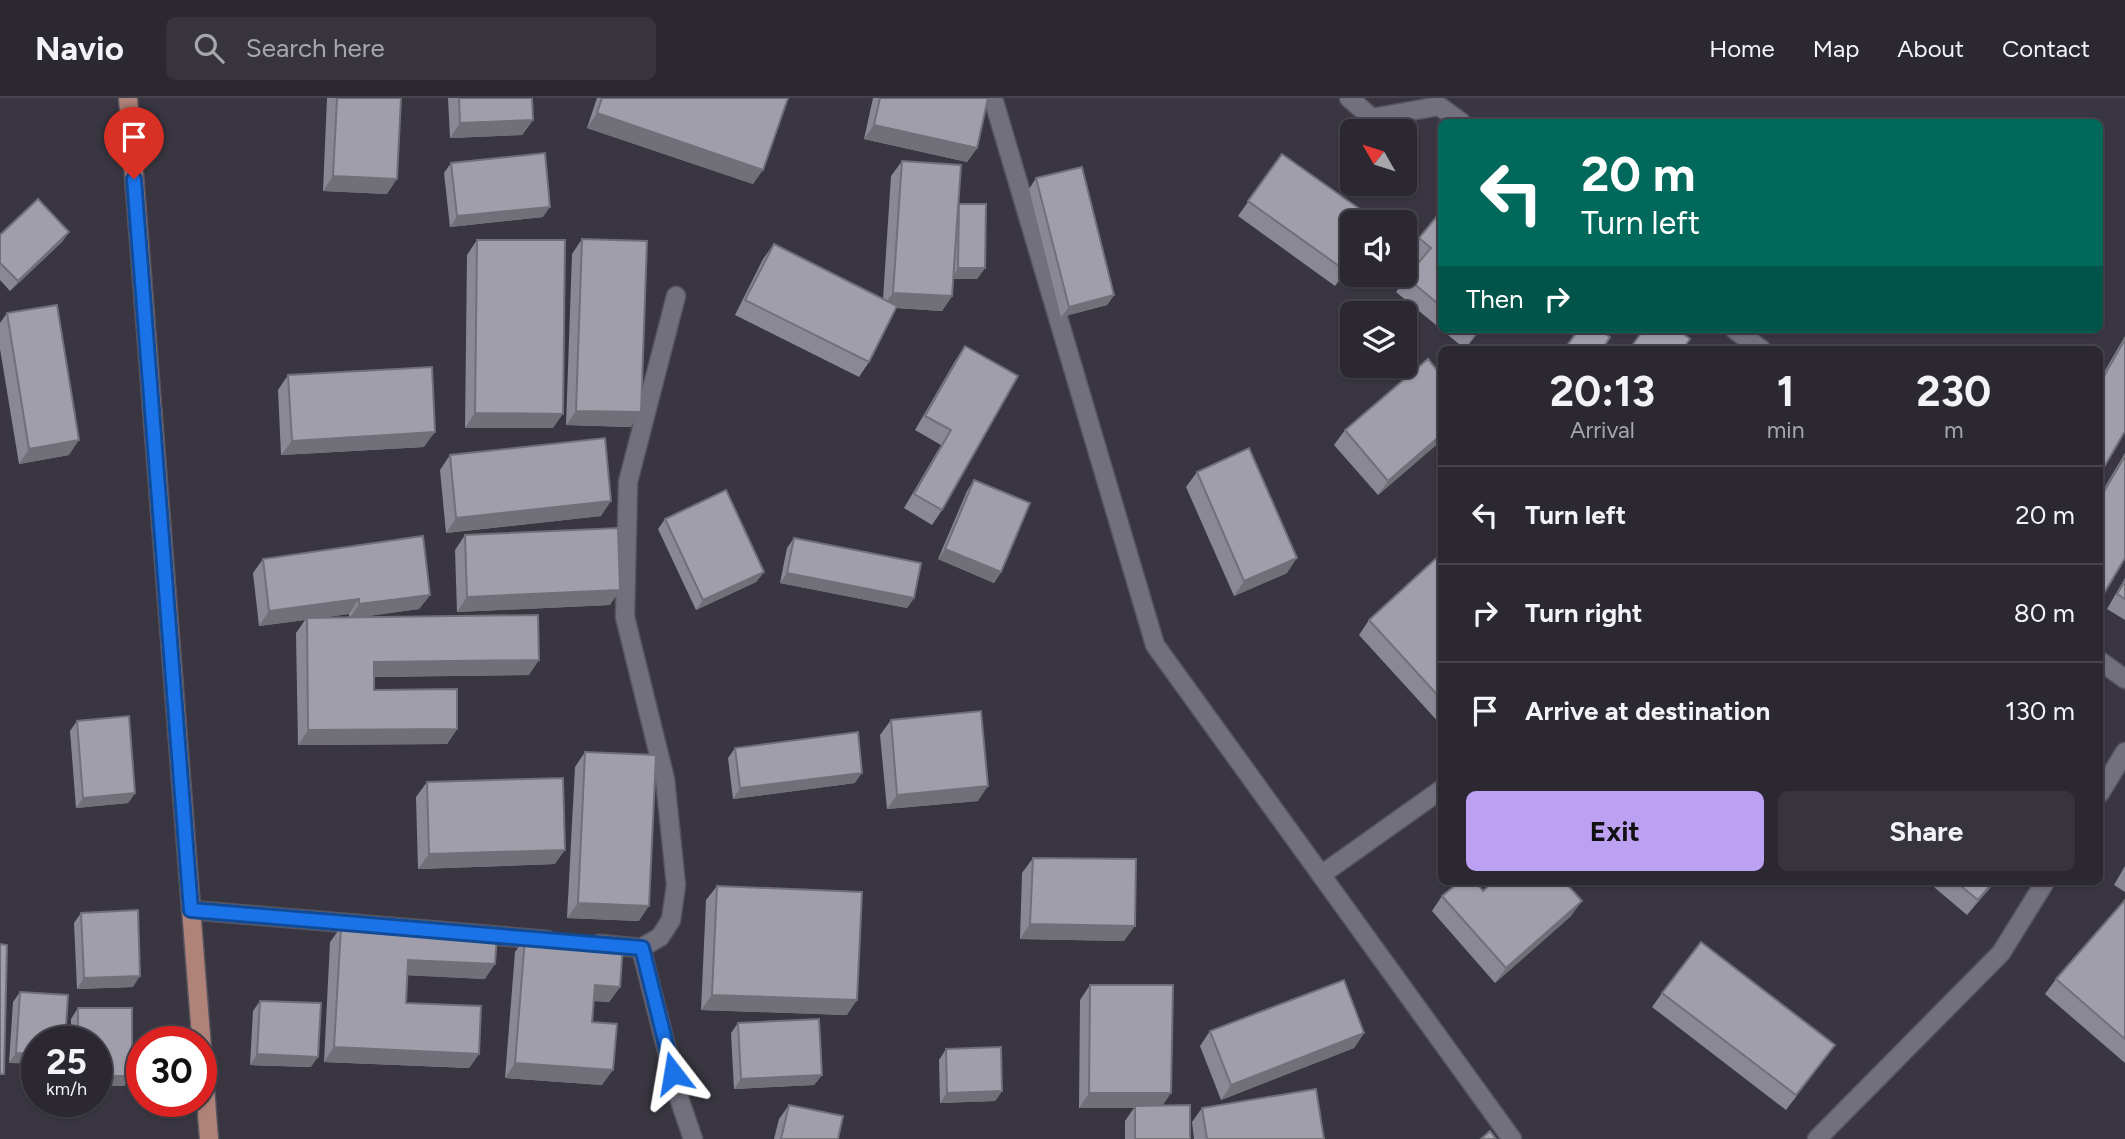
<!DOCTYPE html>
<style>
:root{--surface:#2b2831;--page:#37343d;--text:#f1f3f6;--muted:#a6a6ab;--line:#47444d;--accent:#bca0f2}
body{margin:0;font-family:Figtree,sans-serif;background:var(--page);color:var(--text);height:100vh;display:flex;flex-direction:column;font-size:26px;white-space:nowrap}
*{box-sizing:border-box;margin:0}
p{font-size:23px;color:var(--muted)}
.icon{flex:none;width:38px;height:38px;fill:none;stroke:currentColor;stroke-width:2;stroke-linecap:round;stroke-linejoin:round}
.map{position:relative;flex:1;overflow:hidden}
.details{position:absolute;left:1438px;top:248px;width:665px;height:539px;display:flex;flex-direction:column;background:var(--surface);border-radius:10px;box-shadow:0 2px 5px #0004,0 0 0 2px var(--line)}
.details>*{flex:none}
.guide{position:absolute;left:1438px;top:21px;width:665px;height:214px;border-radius:10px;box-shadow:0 2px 5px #0004,0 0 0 2px var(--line);background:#00695c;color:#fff;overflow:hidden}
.needle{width:46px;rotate:309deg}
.buttons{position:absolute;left:1340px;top:21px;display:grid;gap:14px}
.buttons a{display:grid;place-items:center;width:77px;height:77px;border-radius:10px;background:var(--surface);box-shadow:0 2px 5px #0004,0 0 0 2px var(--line);font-size:35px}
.speed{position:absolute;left:21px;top:928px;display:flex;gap:14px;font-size:35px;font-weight:700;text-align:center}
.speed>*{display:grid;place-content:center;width:91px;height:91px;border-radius:50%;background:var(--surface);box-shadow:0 2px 5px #0004,0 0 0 2px var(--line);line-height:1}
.speed small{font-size:18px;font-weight:400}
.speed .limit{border:10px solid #d22;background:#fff;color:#111}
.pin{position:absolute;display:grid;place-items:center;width:60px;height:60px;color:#fff;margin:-72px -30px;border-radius:50% 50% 50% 0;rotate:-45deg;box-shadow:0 0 7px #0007}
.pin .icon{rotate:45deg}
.me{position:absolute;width:77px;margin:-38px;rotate:346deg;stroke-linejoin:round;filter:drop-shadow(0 0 5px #0008)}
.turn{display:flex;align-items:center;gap:24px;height:147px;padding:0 28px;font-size:32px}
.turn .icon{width:91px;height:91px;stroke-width:2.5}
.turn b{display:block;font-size:49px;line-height:60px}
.then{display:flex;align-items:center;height:66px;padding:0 28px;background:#0003;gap:14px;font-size:26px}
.eta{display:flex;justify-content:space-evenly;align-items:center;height:119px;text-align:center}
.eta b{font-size:42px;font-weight:700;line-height:49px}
.button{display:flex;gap:14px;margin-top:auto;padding:14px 28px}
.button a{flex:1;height:80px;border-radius:10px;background:var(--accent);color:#111;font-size:28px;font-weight:700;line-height:80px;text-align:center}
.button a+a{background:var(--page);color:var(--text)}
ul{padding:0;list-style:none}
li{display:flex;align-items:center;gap:21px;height:98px;padding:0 28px;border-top:2px solid var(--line)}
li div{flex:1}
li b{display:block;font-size:26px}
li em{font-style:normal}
header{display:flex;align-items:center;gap:42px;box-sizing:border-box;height:98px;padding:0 35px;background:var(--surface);border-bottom:2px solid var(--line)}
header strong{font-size:33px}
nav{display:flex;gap:38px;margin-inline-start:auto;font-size:24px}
.search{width:490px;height:63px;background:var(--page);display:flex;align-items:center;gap:18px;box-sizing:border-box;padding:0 24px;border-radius:10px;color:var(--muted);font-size:26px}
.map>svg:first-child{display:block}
</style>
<header>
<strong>Navio</strong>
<div class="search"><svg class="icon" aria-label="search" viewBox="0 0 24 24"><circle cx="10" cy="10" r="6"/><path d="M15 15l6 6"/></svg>Search here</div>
<nav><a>Home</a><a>Map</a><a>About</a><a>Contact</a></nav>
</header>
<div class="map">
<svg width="2125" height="1041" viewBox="0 0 2125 1041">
<rect width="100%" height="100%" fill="#393641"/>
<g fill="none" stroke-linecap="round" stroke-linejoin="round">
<defs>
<g id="minor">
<polyline points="993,0 1155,547 1512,1041"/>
<polyline points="1349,0 1372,20 1439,8 1461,24"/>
<polyline points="1734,231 1762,252"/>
<polyline points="2100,563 2125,581"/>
<polyline points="2100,695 2125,654"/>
<polyline points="1321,777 1442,691"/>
<polyline points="191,812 547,842"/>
<polyline points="599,846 641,850 660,839 671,822 676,787 665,681 625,519 628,384 676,198"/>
<polyline points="641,850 679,1000 693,1041"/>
<polyline points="1817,1041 2001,855 2045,784"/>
</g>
<polyline id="major" points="128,0 209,1041"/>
</defs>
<use href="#minor" stroke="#57545e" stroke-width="21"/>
<use href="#major" stroke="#57545e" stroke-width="21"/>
<use href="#minor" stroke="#73707d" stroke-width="18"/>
<use href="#major" stroke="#b08379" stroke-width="18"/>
</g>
<g fill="#8a8894" fill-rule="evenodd">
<polygon points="327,0 401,0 387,96 323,93"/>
<polygon points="448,0 532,0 533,22 522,37 450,40"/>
<polygon points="597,0 788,0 753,86 587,30"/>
<polygon points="873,0 988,0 977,50 967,64 864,41"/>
<polygon points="1282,56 1353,163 1335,188 1238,118"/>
<polygon points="902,63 958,107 985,170 977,181 953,181 952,198 942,213 896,210 869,264 859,279 735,217 763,161 774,146 883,201 891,78"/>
<polygon points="451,65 543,119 450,129 444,75"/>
<polygon points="1036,80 1114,197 1107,207 1061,219 1029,91"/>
<polygon points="1442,112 1442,231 1481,231 1465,251 1396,194 1419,163 1409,155 1419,140"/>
<polygon points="69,134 62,144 10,193 0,182 0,137"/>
<polygon points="582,141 631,329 566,327 572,156"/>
<polygon points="477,142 553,330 465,330 467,157"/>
<polygon points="7,215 69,357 19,366 0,251 0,225"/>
<polygon points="2125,238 2125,333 2100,376 2100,281"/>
<polygon points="965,248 942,412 932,427 904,410 941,347 915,332 955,263"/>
<polygon points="288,277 424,349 281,357 278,292"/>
<polygon points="1442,278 1442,342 1378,397 1334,347 1345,332"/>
<polygon points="2125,355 2125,460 2100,502 2100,397"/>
<polygon points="450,357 601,418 446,435 440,372"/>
<polygon points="1197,374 1287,475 1234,498 1186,389"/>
<polygon points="974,382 1001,474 994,485 938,461 967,393"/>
<polygon points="665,421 764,474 756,484 696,512 658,431"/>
<polygon points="465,437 610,507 457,514 455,452"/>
<polygon points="794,440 914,500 907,510 780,485 787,450"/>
<polygon points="1442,455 1442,628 1359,537 1369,522"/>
<path d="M 263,461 L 430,497 L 419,511 L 359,519 L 529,577 L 374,579 L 374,592 L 457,631 L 447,646 L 298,647 L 296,535 L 305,522 L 259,528 L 253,475 ZM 349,516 L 349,519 L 319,520 Z"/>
<polygon points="2125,480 2125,522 2107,511"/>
<polygon points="891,622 978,703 887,711 880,637"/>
<polygon points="77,623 135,695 128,705 76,710 70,633"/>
<polygon points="735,650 855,685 733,701 728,660"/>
<polygon points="585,654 639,823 567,820 575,669"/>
<polygon points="427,684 555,766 418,771 416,699"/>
<polygon points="1033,760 1124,843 1020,841 1022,775"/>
<polygon points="2125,768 2125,794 2114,787"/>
<polygon points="1928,784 1995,784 1967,817"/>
<polygon points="717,788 847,917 701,912 706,802"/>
<polygon points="1483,793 1571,818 1495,885 1432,813 1442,798"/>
<polygon points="2125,802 2125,965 2045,896 2056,881"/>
<polygon points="81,815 133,889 77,891 74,825"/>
<polygon points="341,829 485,881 408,877 406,905 479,956 469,970 324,964 330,844"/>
<polygon points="525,840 620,889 609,904 593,903 592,924 602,987 505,980 515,854"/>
<polygon points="1090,887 1162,1008 1190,1041 1125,1041 1125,1023 1134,1010 1079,1010 1080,902"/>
<polygon points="20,894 68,897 9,965 13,904"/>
<polygon points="1662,895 1835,947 1786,1012 1652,909"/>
<polygon points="260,903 311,969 250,967 253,913"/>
<polygon points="78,910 132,978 124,988 96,943 71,943 71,921"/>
<polygon points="738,925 822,977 814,987 734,991 731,935"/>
<polygon points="1210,933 1364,935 1354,950 1221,1002 1200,948"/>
<polygon points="946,951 1002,993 995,1003 940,1005 939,962"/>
<polygon points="789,1007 838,1041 774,1041 779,1021"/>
<polygon points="1202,1010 1324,1041 1194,1041 1192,1024"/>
</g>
<g fill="#716f78">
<polygon points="597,15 763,72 753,86 587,30"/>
<polygon points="533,22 522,37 450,40 460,25"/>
<polygon points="874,27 977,50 967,64 864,41"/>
<polygon points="333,78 397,81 387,96 323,93"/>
<polygon points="550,109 543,119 450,129 457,118"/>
<polygon points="69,134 62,144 10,193 18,183"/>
<polygon points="958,170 985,170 977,181 951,181"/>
<polygon points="893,195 952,198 942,213 882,209"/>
<polygon points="1114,197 1107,207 1061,219 1069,209"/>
<polygon points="1479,231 1481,231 1465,251 1475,236"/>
<polygon points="576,313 641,314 631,329 566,327"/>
<polygon points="475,315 563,316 553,330 465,330"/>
<polygon points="435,334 424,349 281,357 292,343"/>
<polygon points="1442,336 1442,342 1378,397 1388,383"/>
<polygon points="79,342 69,357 19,366 29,351"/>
<polygon points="611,403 601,418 446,435 456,420"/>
<polygon points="945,451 1001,474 994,485 938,461"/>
<polygon points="1297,460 1287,475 1234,498 1244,483"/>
<polygon points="764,474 756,484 696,512 703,502"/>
<polygon points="787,475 914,500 907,510 780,485"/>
<polygon points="620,492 610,507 457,514 467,499"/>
<polygon points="430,497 419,511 349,521 359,506"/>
<polygon points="359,501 349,516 259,528 269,513"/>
<polygon points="539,562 529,577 364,579 374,564"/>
<polygon points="457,631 447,646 298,647 308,632"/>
<polygon points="862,675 855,685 733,701 740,690"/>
<polygon points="988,688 978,703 887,711 897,697"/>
<polygon points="135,695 128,705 76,710 83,700"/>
<polygon points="565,752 555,766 418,771 429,756"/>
<polygon points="1993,784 1995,784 1967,817 1978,802"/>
<polygon points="1582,803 1571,818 1495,885 1506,870"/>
<polygon points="578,805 649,808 639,823 567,820"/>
<polygon points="1030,826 1135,828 1124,843 1020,841"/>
<polygon points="408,862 495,866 485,881 398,877"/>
<polygon points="140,878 133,889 77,891 84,880"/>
<polygon points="595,887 620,889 609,904 584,902"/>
<polygon points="712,897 857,902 847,917 701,912"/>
<polygon points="1364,935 1354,950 1221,1002 1231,987"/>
<polygon points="334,949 479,956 469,970 324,964"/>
<polygon points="16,955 37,956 37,966 9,965"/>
<polygon points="257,956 318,959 311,969 250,967"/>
<polygon points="515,965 613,972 602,987 505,980"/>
<polygon points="822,977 814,987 734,991 741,981"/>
<polygon points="96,978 132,978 124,988 96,988"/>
<polygon points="1002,993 995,1003 940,1005 947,995"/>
<polygon points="1089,995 1171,995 1161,1010 1135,1008 1134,1010 1079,1010"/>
</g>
<g fill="#a19eac" stroke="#716f78" stroke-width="2">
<polygon points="337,0 401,0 397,81 333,78"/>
<polygon points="459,0 532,0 533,22 460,25"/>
<polygon points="602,0 788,0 763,72 597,15"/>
<polygon points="880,0 988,0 977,50 874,27"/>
<polygon points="545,55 550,109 457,118 451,65"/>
<polygon points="1282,56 1378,124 1353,124 1353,163 1346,173 1248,103"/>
<polygon points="902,63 961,67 952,198 893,195"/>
<polygon points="1082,69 1114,197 1069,209 1036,80"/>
<polygon points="38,101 69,134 18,183 0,165 0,137"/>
<polygon points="959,106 986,106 985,170 958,170"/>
<polygon points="1442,112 1442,209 1406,179 1431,150 1419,140"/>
<polygon points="582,141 647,143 641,314 576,313"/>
<polygon points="477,142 565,142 563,316 475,315"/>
<polygon points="774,146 897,208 869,264 745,202"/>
<polygon points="57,207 79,342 29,351 7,215"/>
<polygon points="1469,231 1479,231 1475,236"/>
<polygon points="1579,231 1598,231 1610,239 1605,247 1612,252 1564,252"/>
<polygon points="1644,231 1677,231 1690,241 1682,252 1629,252"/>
<polygon points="2125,241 2125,333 2100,376 2100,285"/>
<polygon points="965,248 1018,278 942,412 914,396 951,332 925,318"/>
<polygon points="1428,261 1442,278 1442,336 1388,383 1345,332"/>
<polygon points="432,269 435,334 292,343 288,277"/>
<polygon points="605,340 611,403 456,420 450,357"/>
<polygon points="1249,350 1297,460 1244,483 1197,374"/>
<polygon points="2125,358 2125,460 2100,502 2100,400"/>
<polygon points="974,382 1030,405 1001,474 945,451"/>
<polygon points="726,392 764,474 703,502 665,421"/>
<polygon points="618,430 620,492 467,499 465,437"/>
<polygon points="423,438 430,497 359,506 359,501 269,513 263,461"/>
<polygon points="794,440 921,465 914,500 787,475"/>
<polygon points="1442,455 1442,602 1369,522"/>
<polygon points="2125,483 2125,501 2117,496"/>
<polygon points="538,517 539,562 374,564 374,592 457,591 457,631 308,632 307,520"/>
<polygon points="981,613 988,688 897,697 891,622"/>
<polygon points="129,618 135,695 83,700 77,623"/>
<polygon points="858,634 862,675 740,690 735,650"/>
<polygon points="585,654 656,657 649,808 578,805"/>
<polygon points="563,680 565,752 429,756 427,684"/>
<polygon points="1033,760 1136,761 1135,828 1030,826"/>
<polygon points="1459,784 1476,784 1483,793 1493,784 1565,784 1582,803 1506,870 1442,798"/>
<polygon points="1956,784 1993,784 1978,802"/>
<polygon points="717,788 862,794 857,902 712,897"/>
<polygon points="2125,802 2125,941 2056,881"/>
<polygon points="138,812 140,878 84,880 81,815"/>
<polygon points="341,829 497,837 495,866 408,862 406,905 481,908 479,956 334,949"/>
<polygon points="525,840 623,847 620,889 595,887 592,924 617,926 613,972 515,965"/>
<polygon points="1701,844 1835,947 1796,997 1662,895"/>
<polygon points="0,846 7,847 4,976 0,976"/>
<polygon points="1344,882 1364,935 1231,987 1210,933"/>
<polygon points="1090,887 1173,887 1171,995 1089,995"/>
<polygon points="20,894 68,897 65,943 37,943 37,956 16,955"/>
<polygon points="260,903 321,905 318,959 257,956"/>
<polygon points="78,910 132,910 132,978 96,978 96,943 78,943"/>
<polygon points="819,921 822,977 741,981 738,925"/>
<polygon points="1001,949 1002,993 947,995 946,951"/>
<polygon points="1316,991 1324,1041 1207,1041 1202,1010"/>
<polygon points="789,1007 843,1018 838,1041 781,1041"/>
<polygon points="1190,1007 1190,1041 1135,1041 1135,1008"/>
<polygon points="1490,1033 1496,1041 1481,1041"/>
</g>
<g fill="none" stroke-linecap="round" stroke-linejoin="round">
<defs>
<polyline id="route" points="134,81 191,812 642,850 673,975"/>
</defs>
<use href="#route" stroke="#114b97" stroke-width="18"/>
<use href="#route" stroke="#1a73e8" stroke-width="12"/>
</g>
</svg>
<div class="buttons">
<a><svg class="needle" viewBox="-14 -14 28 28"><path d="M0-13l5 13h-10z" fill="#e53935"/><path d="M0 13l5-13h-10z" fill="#a6a6ab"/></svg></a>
<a><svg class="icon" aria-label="sound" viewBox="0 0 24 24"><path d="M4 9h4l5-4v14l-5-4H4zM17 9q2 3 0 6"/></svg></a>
<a><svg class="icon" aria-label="layers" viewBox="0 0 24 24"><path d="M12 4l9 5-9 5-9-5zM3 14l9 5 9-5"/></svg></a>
</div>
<div class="speed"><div>25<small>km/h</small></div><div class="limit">30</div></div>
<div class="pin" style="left:134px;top:81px;background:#d93025"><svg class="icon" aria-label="arrive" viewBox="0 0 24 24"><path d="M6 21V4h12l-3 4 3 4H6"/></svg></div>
<svg class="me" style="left:673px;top:975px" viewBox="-20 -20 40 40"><path d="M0-17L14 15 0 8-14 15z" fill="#1a73e8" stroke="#fff" stroke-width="4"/></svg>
<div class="guide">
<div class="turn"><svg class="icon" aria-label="left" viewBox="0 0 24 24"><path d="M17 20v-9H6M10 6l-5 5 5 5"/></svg><div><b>20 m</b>Turn left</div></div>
<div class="then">Then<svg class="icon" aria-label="right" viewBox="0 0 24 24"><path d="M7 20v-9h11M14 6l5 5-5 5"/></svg></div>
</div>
<section class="details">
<div class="eta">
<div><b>20:13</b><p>Arrival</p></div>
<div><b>1</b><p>min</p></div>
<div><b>230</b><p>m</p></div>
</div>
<ul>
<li><svg class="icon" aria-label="left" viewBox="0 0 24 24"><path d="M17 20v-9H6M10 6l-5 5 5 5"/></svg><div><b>Turn left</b></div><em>20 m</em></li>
<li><svg class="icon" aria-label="right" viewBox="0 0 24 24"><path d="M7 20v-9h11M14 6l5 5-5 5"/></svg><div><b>Turn right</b></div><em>80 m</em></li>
<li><svg class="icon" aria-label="arrive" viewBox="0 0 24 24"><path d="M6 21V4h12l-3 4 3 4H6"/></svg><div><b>Arrive at destination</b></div><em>130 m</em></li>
</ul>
<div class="button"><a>Exit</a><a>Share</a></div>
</section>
</div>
